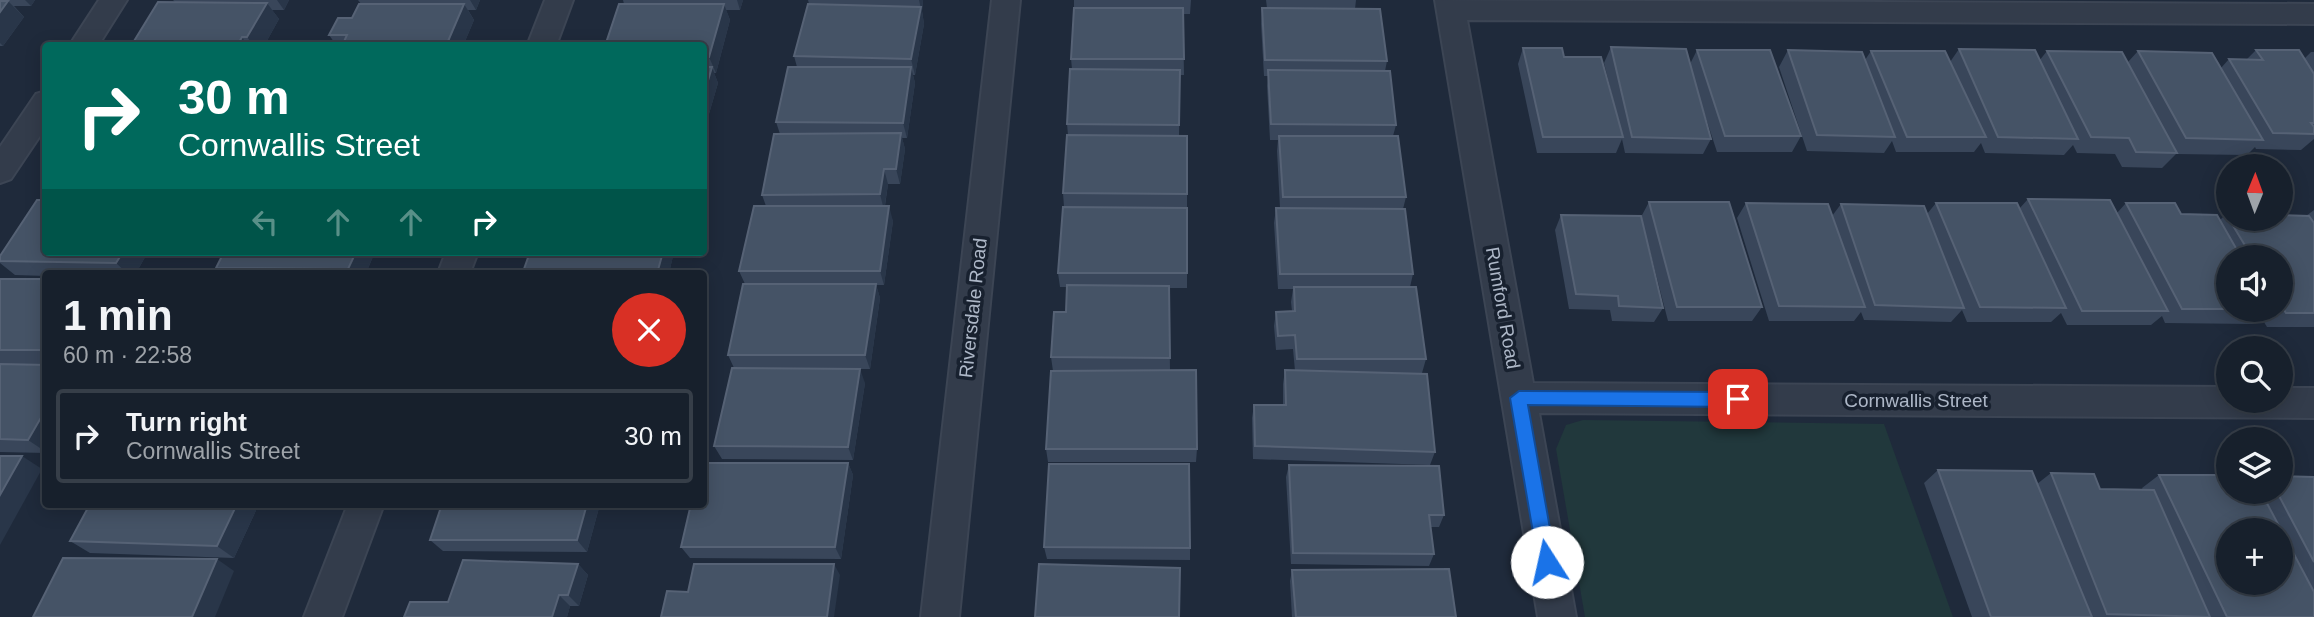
<!DOCTYPE html>
<meta charset="utf-8">
<style>
:root{--surface:#17202c;--page:#202834;--text:#f1f3f6;--muted:#9ea3a9;--line:#363e48}
body{margin:0;font-family:Arial,sans-serif;background:var(--page);color:var(--text);height:100vh;display:flex;flex-direction:column;font-size:26px;white-space:nowrap}
*{box-sizing:border-box;margin:0}
p{font-size:23px;color:var(--muted)}
.icon{flex:none;width:38px;height:38px;fill:none;stroke:currentColor;stroke-width:2;stroke-linecap:round;stroke-linejoin:round}
.map{position:relative;flex:1;overflow:hidden}
.panel{position:absolute;left:42px;top:270px;width:665px;height:238px;display:flex;flex-direction:column;background:var(--surface);border-radius:7px;box-shadow:0 4px 18px #0003,0 0 0 2px var(--line)}
.panel>*{flex:none}
.top-card{position:absolute;left:42px;top:42px;width:665px;height:214px;border-radius:7px;box-shadow:0 4px 18px #0003,0 0 0 2px var(--line);background:#00695c;color:#fff;overflow:hidden}
.needle{width:46px;rotate:1deg}
.buttons{position:absolute;left:2216px;top:154px;display:grid;gap:14px}
.buttons a{display:grid;place-items:center;width:77px;height:77px;border-radius:50%;background:var(--surface);box-shadow:0 4px 18px #0003,0 0 0 2px var(--line);font-size:35px}
.pin{position:absolute;display:grid;place-items:center;width:60px;height:60px;color:#fff;margin:-30px;border-radius:14px;box-shadow:0 4px 10px #0006}
.me{position:absolute;width:77px;margin:-38px;rotate:350deg;stroke-linejoin:round;filter:drop-shadow(0 0 5px #0008)}
.turn{display:flex;align-items:center;gap:24px;height:147px;padding:0 21px;font-size:32px}
.turn .icon{width:91px;height:91px;stroke-width:2.5}
.turn b{display:block;font-size:49px;line-height:60px}
.lanes{display:flex;align-items:center;height:66px;padding:0 21px;background:#0003;justify-content:center;gap:35px;direction:ltr}
.lanes .off{opacity:.35}
.round{display:grid;place-items:center;flex:none;width:74px;height:74px;border-radius:37px;background:var(--page)}
.summary{display:flex;align-items:center;justify-content:space-between;height:119px;padding:0 21px}
h1{font-size:42px;font-weight:600;line-height:52px}
ul{padding:0;list-style:none}
li{display:flex;align-items:center;gap:21px;height:94px;margin:0 14px 10px;padding:0 7px;border:4px solid var(--line);border-radius:7px}
li div{flex:1}
li b{display:block;font-size:26px}
li em{font-style:normal}
.map>svg:first-child{display:block}
</style>
<div class="map">
<svg width="2314" height="617" viewBox="0 0 2314 617">
<rect width="100%" height="100%" fill="#1f2a3b"/>
<polygon fill="#21383c" points="1583,420 1884,424 1953,617 1585,617 1556,449 1566,425"/>
<g fill="none" stroke-linecap="round" stroke-linejoin="round">
<defs>
<g id="minor">
<polygon points="99,0 127,0 98,46 69,46"/>
<polygon points="545,0 573,0 556,46 527,46"/>
<polygon points="992,0 1020,0 959,617 921,617"/>
<polygon points="1435,0 2314,4 2314,24 1467,20 1533,383 2228,387 2228,401 2280,401 2280,388 2314,388 2314,418 1539,413 1576,617 1538,617"/>
<polygon points="46,91 46,127 11,179 0,183 0,147 36,94"/>
<polygon points="446,252 478,252 470,273 438,273"/>
<polygon points="348,504 384,504 342,617 304,617"/>
</g>
</defs>
<use href="#minor" stroke="#3c4554" stroke-width="4"/>
<use href="#minor" fill="#333c4b" fill-rule="evenodd"/>
</g>
<g fill="#39465a" fill-rule="evenodd">
<polygon points="0,0 35,0 31,6 14,6 24,17 3,46 0,46"/>
<polygon points="173,0 289,0 284,10 272,10 279,19 264,46 131,46 175,2"/>
<polygon points="358,0 480,0 476,10 468,10 474,20 463,46 337,46 329,35 352,18 361,4"/>
<polygon points="623,0 743,0 740,10 726,10 730,20 716,73 714,73 718,83 704,131 704,46 624,4"/>
<polygon points="808,0 923,0 922,11 924,24 915,75 913,75 915,83 907,138 902,138 905,149 900,184 888,184 885,206 893,221 884,285 876,285 880,298 870,369 828,369 865,383 853,460 722,459 714,446 734,368 728,355 745,284 739,271 766,206 762,195 780,134 776,122 797,67 794,56 809,4"/>
<polygon points="1074,0 1191,0 1190,14 1183,14 1184,75 1180,75 1179,136 1187,194 1187,288 1169,288 1170,370 1197,449 1196,462 1048,462 1046,449 1053,371 1051,357 1066,312 1067,287 1060,287 1058,273 1064,207 1063,193 1068,135 1067,124 1072,69 1071,59 1074,8"/>
<polygon points="1266,0 1356,0 1355,9 1387,61 1385,71 1396,125 1393,136 1406,197 1403,209 1413,274 1410,287 1426,359 1422,373 1383,373 1435,452 1430,465 1253,459 1252,418 1254,405 1283,405 1283,384 1285,370 1295,371 1293,349 1276,350 1274,326 1276,312 1292,311 1291,302 1293,289 1278,289 1274,223 1276,208 1280,208 1277,151 1278,140 1270,140 1267,86 1268,76 1264,76 1261,24 1262,8 1267,8"/>
<polygon points="1611,47 1690,64 1697,50 1801,136 1792,152 1717,152 1702,106 1711,139 1703,154 1625,153 1622,139 1616,153 1537,153 1518,64 1523,48 1564,57 1614,103 1604,63"/>
<polygon points="1959,49 2039,61 2047,51 2128,62 2138,51 2221,68 2229,59 2246,60 2256,50 2304,59 2311,52 2314,52 2314,139 2301,150 2256,149 2255,147 2247,155 2176,154 2162,168 2122,167 2115,154 2077,153 2073,145 2064,155 1985,153 1981,143 1974,152 1896,152 1892,141 1884,153 1807,151 1779,67 1788,50 1865,60 1871,51 1950,62"/>
<path d="M 2028,199 L 2117,213 L 2126,203 L 2181,214 L 2220,220 L 2226,214 L 2228,214 L 2228,219 L 2280,219 L 2281,216 L 2306,216 L 2314,210 L 2314,327 L 2267,327 L 2261,317 L 2253,324 L 2165,323 L 2162,316 L 2151,325 L 2067,325 L 2061,313 L 2051,322 L 1967,322 L 1962,310 L 1951,322 L 1864,320 L 1861,312 L 1854,321 L 1769,321 L 1737,218 L 1746,203 L 1832,216 L 1841,204 L 1927,214 L 1936,203 L 2019,209 ZM 2228,257 L 2280,257 L 2280,310 L 2228,310 Z"/>
<polygon points="1649,202 1762,307 1752,321 1668,321 1643,224 1663,308 1654,322 1612,321 1610,310 1569,309 1555,230 1561,215 1641,217"/>
<polygon points="46,252 148,252 136,273 46,273 46,276 15,275 0,263 0,256"/>
<polygon points="224,252 375,252 366,273 221,273 216,268"/>
<polygon points="530,252 674,252 669,273 527,273 524,269"/>
<polygon points="0,279 46,279 46,453 0,452"/>
<polygon points="848,463 853,475 841,559 690,558 681,547"/>
<polygon points="1289,465 1444,515 1439,527 1430,527 1434,554 1429,566 1291,564 1286,477"/>
<polygon points="1938,470 2037,484 2051,473 2100,489 2143,490 2142,488 2159,475 2228,492 2280,492 2314,477 2314,617 1972,617 1924,483"/>
<polygon points="90,504 259,504 234,558 90,553 70,541"/>
<polygon points="442,504 600,504 587,552 443,551 430,540"/>
<polygon points="1044,547 1190,548 1190,560 1047,559"/>
<polygon points="578,564 588,575 579,606 570,606 567,617 404,617 448,602"/>
<polygon points="1292,570 1456,617 1292,617 1290,581"/>
</g>
<g fill="#293649">
<polygon points="25,0 35,0 31,6"/>
<polygon points="277,0 289,0 284,10"/>
<polygon points="470,0 480,0 476,10"/>
<polygon points="737,0 743,0 740,10"/>
<polygon points="919,0 923,0 922,11 924,24 915,75 911,59 921,9"/>
<polygon points="8,1 24,17 3,46 0,43 0,12"/>
<polygon points="267,3 279,19 264,46 254,46 247,37"/>
<polygon points="464,4 474,20 463,46 446,46"/>
<polygon points="724,4 730,20 716,73 709,57"/>
<polygon points="242,37 248,46 237,46"/>
<polygon points="712,67 718,83 704,131 704,94"/>
<polygon points="911,67 915,83 907,138 903,123"/>
<polygon points="901,133 905,149 900,184 896,169"/>
<polygon points="884,169 888,184 884,210 880,194"/>
<polygon points="889,206 893,221 884,285 880,271"/>
<polygon points="123,252 148,252 136,273 127,273 116,263"/>
<polygon points="356,252 375,252 366,273 352,273 348,269"/>
<polygon points="663,252 674,252 669,273 659,273 658,270"/>
<polygon points="876,284 880,298 870,369 865,355"/>
<polygon points="860,369 865,383 853,460 848,447"/>
<polygon points="46,409 46,452 28,440"/>
<polygon points="22,456 42,469 0,545 0,495"/>
<polygon points="848,463 853,475 841,559 835,547"/>
<polygon points="237,504 259,504 234,558 217,546"/>
<polygon points="587,504 600,504 587,552 577,540"/>
<polygon points="217,559 234,571 215,617 192,617"/>
<polygon points="578,564 588,575 579,606 568,595"/>
<polygon points="834,564 840,575 834,617 827,617"/>
<polygon points="559,595 570,606 567,617 552,617"/>
</g>
<g fill="#455366" stroke="#566275" stroke-width="2" fill-rule="evenodd">
<polygon points="0,1 8,1 0,12"/>
<polygon points="158,2 267,3 247,37 242,37 237,46 131,46"/>
<polygon points="359,4 464,4 446,46 342,46 347,35 329,35 338,18 352,18"/>
<polygon points="619,4 724,4 709,57 704,57 704,46 605,46"/>
<polygon points="808,4 921,7 911,59 794,56"/>
<polygon points="1074,8 1183,8 1184,59 1071,59"/>
<polygon points="1262,8 1380,9 1387,61 1265,60"/>
<polygon points="1611,47 1686,49 1711,139 1632,137"/>
<polygon points="1523,48 1562,48 1564,57 1601,57 1623,137 1543,137"/>
<polygon points="1959,49 2035,50 2078,139 1998,137"/>
<polygon points="1697,50 1770,50 1801,136 1725,136"/>
<polygon points="1788,50 1862,52 1895,137 1817,135"/>
<polygon points="2256,50 2299,50 2314,74 2314,123 2311,123 2314,127 2314,134 2273,133 2229,59 2263,60"/>
<polygon points="1871,51 1945,51 1986,137 1907,137"/>
<polygon points="2047,51 2122,52 2177,153 2136,152 2129,138 2091,137"/>
<polygon points="2138,51 2212,53 2263,140 2186,138"/>
<polygon points="704,67 712,67 704,94"/>
<polygon points="788,67 911,67 903,123 776,122"/>
<polygon points="1070,69 1180,70 1179,125 1067,124"/>
<polygon points="1268,70 1390,71 1396,125 1271,124"/>
<polygon points="901,133 896,169 884,169 880,194 762,195 774,134"/>
<polygon points="1067,135 1187,136 1187,194 1063,193"/>
<polygon points="1279,136 1398,136 1406,197 1283,197"/>
<polygon points="2028,199 2110,200 2168,311 2082,311"/>
<polygon points="37,200 46,200 46,252 123,252 116,263 0,261 0,256"/>
<polygon points="1649,202 1729,202 1762,307 1677,307"/>
<polygon points="1746,203 1828,204 1865,307 1779,306"/>
<polygon points="1936,203 2017,203 2066,308 1980,307"/>
<polygon points="2126,203 2175,203 2181,214 2217,215 2241,257 2228,257 2228,309 2182,309"/>
<polygon points="1841,204 1924,206 1964,308 1875,305"/>
<polygon points="754,206 889,206 880,271 739,271"/>
<polygon points="1063,207 1187,208 1187,273 1058,273"/>
<polygon points="1276,208 1405,209 1413,274 1280,274"/>
<polygon points="1561,215 1641,216 1663,308 1619,306 1618,296 1576,294"/>
<polygon points="2280,215 2309,216 2314,223 2314,313 2286,313 2280,304 2280,257 2252,257 2229,219 2280,219"/>
<polygon points="224,252 356,252 348,269 216,268"/>
<polygon points="530,252 663,252 658,270 524,269"/>
<rect x="0" y="279" width="46" height="71"/>
<polygon points="743,284 876,284 865,355 728,355"/>
<polygon points="1067,285 1169,286 1170,358 1051,357 1054,312 1066,312"/>
<polygon points="1294,287 1416,287 1426,359 1297,359 1295,335 1278,336 1276,312 1295,311"/>
<polygon points="0,364 46,365 46,409 28,440 0,439"/>
<polygon points="732,368 860,369 848,447 714,446"/>
<polygon points="1196,370 1197,449 1046,449 1051,371"/>
<polygon points="1285,370 1427,374 1435,452 1255,446 1254,405 1286,405"/>
<polygon points="0,456 22,456 0,495"/>
<polygon points="704,463 848,463 835,547 681,547 691,504 704,504"/>
<polygon points="1049,464 1189,464 1190,548 1044,547"/>
<polygon points="1289,465 1439,466 1444,515 1429,515 1434,554 1293,553"/>
<polygon points="1938,470 2032,471 2092,617 1991,617"/>
<polygon points="2051,473 2094,474 2100,489 2154,490 2210,617 2107,614"/>
<path d="M 2159,475 L 2228,475 L 2228,492 L 2261,492 L 2314,592 L 2314,617 L 2227,617 ZM 2228,530 L 2280,530 L 2280,583 L 2228,583 Z"/>
<polygon points="2280,476 2314,477 2314,562 2277,492 2280,492"/>
<polygon points="90,504 237,504 217,546 70,541"/>
<polygon points="442,504 587,504 577,540 430,540"/>
<polygon points="63,558 217,559 192,617 33,617"/>
<polygon points="463,560 578,564 568,595 559,595 552,617 404,617 410,602 448,602"/>
<polygon points="694,564 834,564 827,617 661,617 667,591 688,592"/>
<polygon points="1039,564 1180,568 1179,617 1035,617"/>
<polygon points="1449,569 1456,617 1296,617 1292,570"/>
</g>
<polygon fill="#1a73e8" stroke="#114b97" stroke-width="2" points="1519,391 1738,392 1746,399 1738,407 1528,405 1556,562 1554,568 1547,571 1541,568 1538,562 1510,398"/>
<g text-anchor="middle" dominant-baseline="central" stroke-width="7" stroke-linejoin="round" paint-order="stroke">
<g font-size="19" fill="#adb7c7" stroke="#18212f">
<text transform="translate(973 308) rotate(-84)">Riversdale Road</text>
<text transform="translate(1503 308) rotate(80)">Rumford Road</text>
<text x="1916" y="400">Cornwallis Street</text>
</g>
</g>
</svg>
<div class="buttons">
<a><svg class="needle" viewBox="-14 -14 28 28"><path d="M0-13l5 13h-10z" fill="#e53935"/><path d="M0 13l5-13h-10z" fill="#9ea3a9"/></svg></a>
<a><svg class="icon" aria-label="sound" viewBox="0 0 24 24"><path d="M4 9h4l5-4v14l-5-4H4zM17 9q2 3 0 6"/></svg></a>
<a><svg class="icon" aria-label="search" viewBox="0 0 24 24"><circle cx="10" cy="10" r="6"/><path d="M15 15l6 6"/></svg></a>
<a><svg class="icon" aria-label="layers" viewBox="0 0 24 24"><path d="M12 4l9 5-9 5-9-5zM3 14l9 5 9-5"/></svg></a>
<a>+</a>
</div>
<div class="pin" style="left:1738px;top:399px;background:#d93025"><svg class="icon" aria-label="arrive" viewBox="0 0 24 24"><path d="M6 21V4h12l-3 4 3 4H6"/></svg></div>
<svg class="me" style="left:1547px;top:562px" viewBox="-20 -20 40 40"><circle r="19" fill="#fff"/><path d="M0-13L10 11 0 6-10 11z" fill="#1a73e8"/></svg>
<div class="top-card">
<div class="turn"><svg class="icon" aria-label="right" viewBox="0 0 24 24"><path d="M7 20v-9h11M14 6l5 5-5 5"/></svg><div><b>30 m</b>Cornwallis Street</div></div>
<div class="lanes"><svg class="icon off" aria-label="left" viewBox="0 0 24 24"><path d="M17 20v-9H6M10 6l-5 5 5 5"/></svg><svg class="icon off" aria-label="ahead" viewBox="0 0 24 24"><path d="M12 20V5M6 11l6-6 6 6"/></svg><svg class="icon off" aria-label="ahead" viewBox="0 0 24 24"><path d="M12 20V5M6 11l6-6 6 6"/></svg><svg class="icon" aria-label="right" viewBox="0 0 24 24"><path d="M7 20v-9h11M14 6l5 5-5 5"/></svg></div>
</div>
<section class="panel">
<div class="summary"><div><h1>1 min</h1><p>60 m · 22:58</p></div><a class="round" style="background:#d93025;color:#fff"><svg class="icon" aria-label="close" viewBox="0 0 24 24"><path d="M6 6l12 12M18 6L6 18"/></svg></a></div>
<ul>
<li><svg class="icon" aria-label="right" viewBox="0 0 24 24"><path d="M7 20v-9h11M14 6l5 5-5 5"/></svg><div><b>Turn right</b><p>Cornwallis Street</p></div><em>30 m</em></li>
</ul>
</section>
</div>
